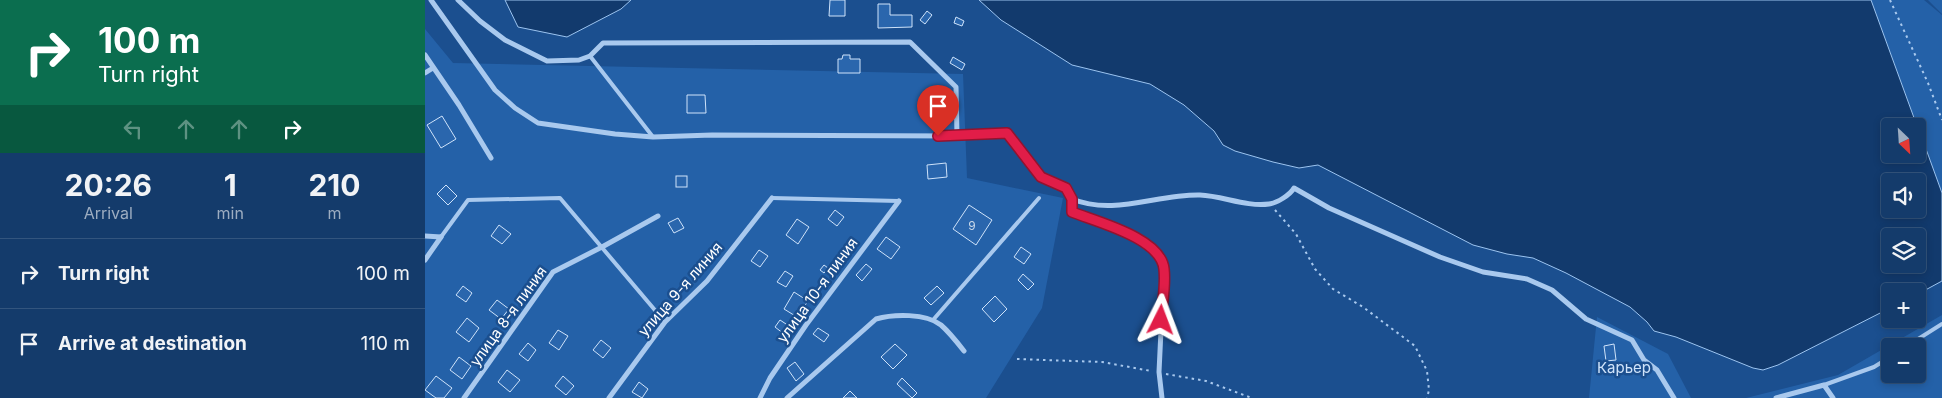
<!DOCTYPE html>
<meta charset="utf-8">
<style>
:root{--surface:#143b6b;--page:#1d4271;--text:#f1f3f6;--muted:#9dadc1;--line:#33557e}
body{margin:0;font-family:Inter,sans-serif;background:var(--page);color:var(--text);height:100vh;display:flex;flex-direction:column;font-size:19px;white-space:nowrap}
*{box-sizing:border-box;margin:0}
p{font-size:16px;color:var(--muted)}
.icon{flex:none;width:28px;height:28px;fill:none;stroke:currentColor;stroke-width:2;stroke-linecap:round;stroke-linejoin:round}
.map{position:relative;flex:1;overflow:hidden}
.side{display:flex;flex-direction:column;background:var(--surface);width:425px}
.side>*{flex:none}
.hud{background:#0b6e4f;color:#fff;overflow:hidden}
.needle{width:32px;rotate:155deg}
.controls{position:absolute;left:1456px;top:118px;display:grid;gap:10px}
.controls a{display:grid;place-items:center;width:45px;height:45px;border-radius:5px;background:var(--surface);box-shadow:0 2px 8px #0003,0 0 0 1px var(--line);font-size:25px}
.pin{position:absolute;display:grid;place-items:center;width:42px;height:42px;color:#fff;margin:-51px -21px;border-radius:50% 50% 50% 0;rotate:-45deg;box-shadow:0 0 5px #0007}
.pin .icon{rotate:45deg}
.me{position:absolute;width:55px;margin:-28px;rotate:3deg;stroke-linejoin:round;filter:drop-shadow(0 0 4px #0008)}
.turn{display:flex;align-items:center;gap:18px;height:105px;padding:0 15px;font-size:22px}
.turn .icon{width:65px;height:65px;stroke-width:2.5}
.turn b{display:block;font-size:35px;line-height:42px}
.lanes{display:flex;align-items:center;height:48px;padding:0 15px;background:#0003;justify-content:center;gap:25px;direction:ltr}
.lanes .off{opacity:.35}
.eta{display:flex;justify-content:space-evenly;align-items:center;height:85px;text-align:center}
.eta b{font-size:30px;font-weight:700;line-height:35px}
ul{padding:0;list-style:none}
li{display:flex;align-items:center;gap:15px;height:70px;padding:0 15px;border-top:1px solid var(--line)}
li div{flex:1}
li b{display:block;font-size:19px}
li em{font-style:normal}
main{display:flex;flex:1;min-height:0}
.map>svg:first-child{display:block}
</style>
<main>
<section class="side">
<div class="hud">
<div class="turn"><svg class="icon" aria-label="right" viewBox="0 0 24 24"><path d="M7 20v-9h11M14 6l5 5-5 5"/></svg><div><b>100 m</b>Turn right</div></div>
<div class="lanes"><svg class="icon off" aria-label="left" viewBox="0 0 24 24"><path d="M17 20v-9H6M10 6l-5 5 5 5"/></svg><svg class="icon off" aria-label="ahead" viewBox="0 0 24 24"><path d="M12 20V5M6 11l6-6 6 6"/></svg><svg class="icon off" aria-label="ahead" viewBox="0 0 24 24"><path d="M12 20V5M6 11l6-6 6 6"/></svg><svg class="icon" aria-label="right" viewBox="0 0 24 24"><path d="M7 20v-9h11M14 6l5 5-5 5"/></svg></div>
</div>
<div class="eta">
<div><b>20:26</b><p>Arrival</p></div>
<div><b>1</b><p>min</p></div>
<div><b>210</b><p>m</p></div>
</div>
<ul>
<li><svg class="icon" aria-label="right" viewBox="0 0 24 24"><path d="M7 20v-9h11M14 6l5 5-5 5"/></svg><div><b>Turn right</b></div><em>100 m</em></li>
<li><svg class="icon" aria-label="arrive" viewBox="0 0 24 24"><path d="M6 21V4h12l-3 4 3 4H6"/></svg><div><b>Arrive at destination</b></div><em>110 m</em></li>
</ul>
</section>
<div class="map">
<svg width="1517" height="398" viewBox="0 0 1517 398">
<rect width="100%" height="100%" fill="#1b4f8f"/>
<g fill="#2461a8" fill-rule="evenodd">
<polygon points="1446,0 1499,0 1517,15 1517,193"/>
<polygon points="1503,0 1517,0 1517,14"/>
<polygon points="0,29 28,63 538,74 542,178 638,198 617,308 561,398 0,398"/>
<path d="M 1517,315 L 1517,398 L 1321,398 L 1413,375 ZM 1465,346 L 1492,346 L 1492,374 L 1465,374 Z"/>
<polygon points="1172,317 1243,354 1266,398 1164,398"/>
</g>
<g fill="#123a6d" stroke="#9cc4f0" fill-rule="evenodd">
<polygon points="80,0 206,0 196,9 142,37 93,27"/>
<path d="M 554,0 L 1446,0 L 1492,126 L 1465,126 L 1465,154 L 1492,154 L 1493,127 L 1517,193 L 1517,281 L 1493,294 L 1492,291 L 1465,291 L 1465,308 L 1353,365 L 1338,370 L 1328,368 L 1251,337 L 1229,331 L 1222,322 L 1205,307 L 1141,273 L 1108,258 L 1082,254 L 1048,245 L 893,165 L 874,168 L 848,162 L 810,151 L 798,145 L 789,131 L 759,105 L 725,84 L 647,65 L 576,20 ZM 1465,181 L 1492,181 L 1492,209 L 1465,209 ZM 1465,236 L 1492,236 L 1492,264 L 1465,264 Z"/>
</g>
<g fill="#2a66ad" stroke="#cfe3fa">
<polygon points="405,0 420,0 420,16 404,16"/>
<polygon points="453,4 465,4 465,15 487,15 487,27 453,28"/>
<polygon points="502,11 507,15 500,24 495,20"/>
<polygon points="531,17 539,21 537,26 529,23"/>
<polygon points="418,55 425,55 425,59 435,59 435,73 413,73 413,59 417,59"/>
<polygon points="528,57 540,64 537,70 525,63"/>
<polygon points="262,95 280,95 281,113 262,113"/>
<polygon points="17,116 31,139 16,148 2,125"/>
<polygon points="521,163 522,177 503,179 502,165"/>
<rect x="251" y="176" width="11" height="11"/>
<polygon points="21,185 32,196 23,205 12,194"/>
<polygon points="544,205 567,220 551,245 528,229"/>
<polygon points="410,210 419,217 412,226 403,219"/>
<polygon points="253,218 259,228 249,233 243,223"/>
<polygon points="372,219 384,227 373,244 361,235"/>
<polygon points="74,225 86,234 77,244 66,236"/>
<polygon points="461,237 475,247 466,259 452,249"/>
<polygon points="596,247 606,254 599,264 589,257"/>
<polygon points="334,250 343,256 335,267 326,261"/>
<polygon points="441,264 447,269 437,281 431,275"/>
<polygon points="399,265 403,268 399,273 395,270"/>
<polygon points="360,271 368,276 361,287 352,282"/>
<polygon points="598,274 609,284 603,290 593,280"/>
<polygon points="38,286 47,293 41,302 31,295"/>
<polygon points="512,286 519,293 506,305 499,298"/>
<polygon points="369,292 383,301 372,317 359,309"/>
<polygon points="570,296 582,309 569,322 557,309"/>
<polygon points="72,300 84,309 76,319 64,310"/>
<polygon points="42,318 54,328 44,342 31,332"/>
<polygon points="355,320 364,326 359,334 350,327"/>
<polygon points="393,328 404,335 399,342 388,334"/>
<polygon points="133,330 143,336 134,350 124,343"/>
<polygon points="176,340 186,348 178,358 168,350"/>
<polygon points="103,343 111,350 103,361 94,354"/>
<polygon points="470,344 482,355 468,369 456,357"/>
<polygon points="1189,344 1191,360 1181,361 1179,346"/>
<polygon points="34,357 46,366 37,379 25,370"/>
<polygon points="1495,360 1501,376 1488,382 1485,374 1492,374 1492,361"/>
<polygon points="370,362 379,374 371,381 362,368"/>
<polygon points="82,370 95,380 85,392 73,382"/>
<polygon points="11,376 27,388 19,398 11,398 0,390"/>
<polygon points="138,376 149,386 141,395 130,386"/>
<polygon points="477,378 492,393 487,398 472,384"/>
<polygon points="214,382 223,389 217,398 207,392"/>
<polygon points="425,391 432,398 418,398"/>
</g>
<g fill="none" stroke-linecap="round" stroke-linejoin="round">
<g stroke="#a9c9ee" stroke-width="2" stroke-dasharray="2.5 4" stroke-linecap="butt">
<polyline points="1465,0 1503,83 1517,120"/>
<polyline points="850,210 871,234 890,269 908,289 938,307 990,346 1002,371 1004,390 1002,398"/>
<polyline points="592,359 677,362 726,371"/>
<polyline points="741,374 781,381 827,398"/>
</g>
<g stroke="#a9c9ee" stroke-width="4">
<polyline points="165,56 228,137"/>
<polyline points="347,198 474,201"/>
<polyline points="16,237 43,200 135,198 240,322"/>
<polyline points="508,320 614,198"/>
<polyline points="1482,346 1517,324"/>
<polyline points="1399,385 1449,367 1465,357"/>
</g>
<g stroke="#a9c9ee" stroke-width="5">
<polyline points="6,0 70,90 90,108 113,123 190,134 228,137 287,135 532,136"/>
<polyline points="33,0 55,21 80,40 122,61 154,60 165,56 178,43 485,42 531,87 532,136 582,133 615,177 641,188 647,199 647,212 716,239 734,254 739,268 734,372 737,398"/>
<polyline points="0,55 34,105 66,158"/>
<polyline points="0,73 8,68"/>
<path d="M 647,199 C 689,216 732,194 775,195 C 798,196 821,207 844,204 C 852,203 865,195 869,188 L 904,208 L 1015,257 L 1058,272 L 1102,279 L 1127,290 L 1161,319 L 1207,340 L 1219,360 L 1232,370 L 1249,398"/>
<polyline points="0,236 16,237"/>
<polyline points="0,260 16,237"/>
<polyline points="39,398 128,272 177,247 233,216"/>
<polyline points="184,398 240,322 282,281 347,198"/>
<polyline points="335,398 345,378 381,325 474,201"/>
<path d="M 362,398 L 451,319 C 468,314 501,313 516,325 C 524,332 532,342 539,351"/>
<polyline points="1351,398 1399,385 1408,398"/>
</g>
</g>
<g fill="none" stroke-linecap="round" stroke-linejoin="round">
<defs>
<path id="route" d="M 513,136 L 582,133 L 616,177 L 641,188 L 647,199 L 647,212 C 672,222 736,238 739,269 C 741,286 737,304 736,320"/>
</defs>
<use href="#route" stroke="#92132f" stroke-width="12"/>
<use href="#route" stroke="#e11d48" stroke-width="9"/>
</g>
<g text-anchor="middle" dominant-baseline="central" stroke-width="5" stroke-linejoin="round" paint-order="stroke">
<g font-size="12" fill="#cad9ea">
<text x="547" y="225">9</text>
</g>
<g font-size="15" fill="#fff" stroke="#1b4f8f">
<text transform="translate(255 289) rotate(-49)">улица 9-я линия</text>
<text transform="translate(392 290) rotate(-54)">улица 10-я линия</text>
<text transform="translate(83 316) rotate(-54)">улица 8-я линия</text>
</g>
<g font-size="15" fill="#cfe3fa" stroke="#1b4f8f">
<text x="1199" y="367">Карьер</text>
</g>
</g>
</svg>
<div class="controls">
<a><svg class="needle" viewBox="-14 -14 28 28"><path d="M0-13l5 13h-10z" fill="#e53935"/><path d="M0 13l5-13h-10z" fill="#9dadc1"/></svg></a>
<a><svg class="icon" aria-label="sound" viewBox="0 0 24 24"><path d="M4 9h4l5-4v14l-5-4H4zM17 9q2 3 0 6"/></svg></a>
<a><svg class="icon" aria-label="layers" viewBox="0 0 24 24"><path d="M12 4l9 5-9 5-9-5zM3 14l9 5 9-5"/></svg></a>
<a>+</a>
<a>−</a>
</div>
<div class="pin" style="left:513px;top:136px;background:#d93025"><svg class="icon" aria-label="arrive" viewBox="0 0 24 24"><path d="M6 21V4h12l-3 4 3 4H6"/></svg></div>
<svg class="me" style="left:736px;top:320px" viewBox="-20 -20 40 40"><path d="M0-17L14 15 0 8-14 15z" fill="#e11d48" stroke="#fff" stroke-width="4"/></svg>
</div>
</main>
